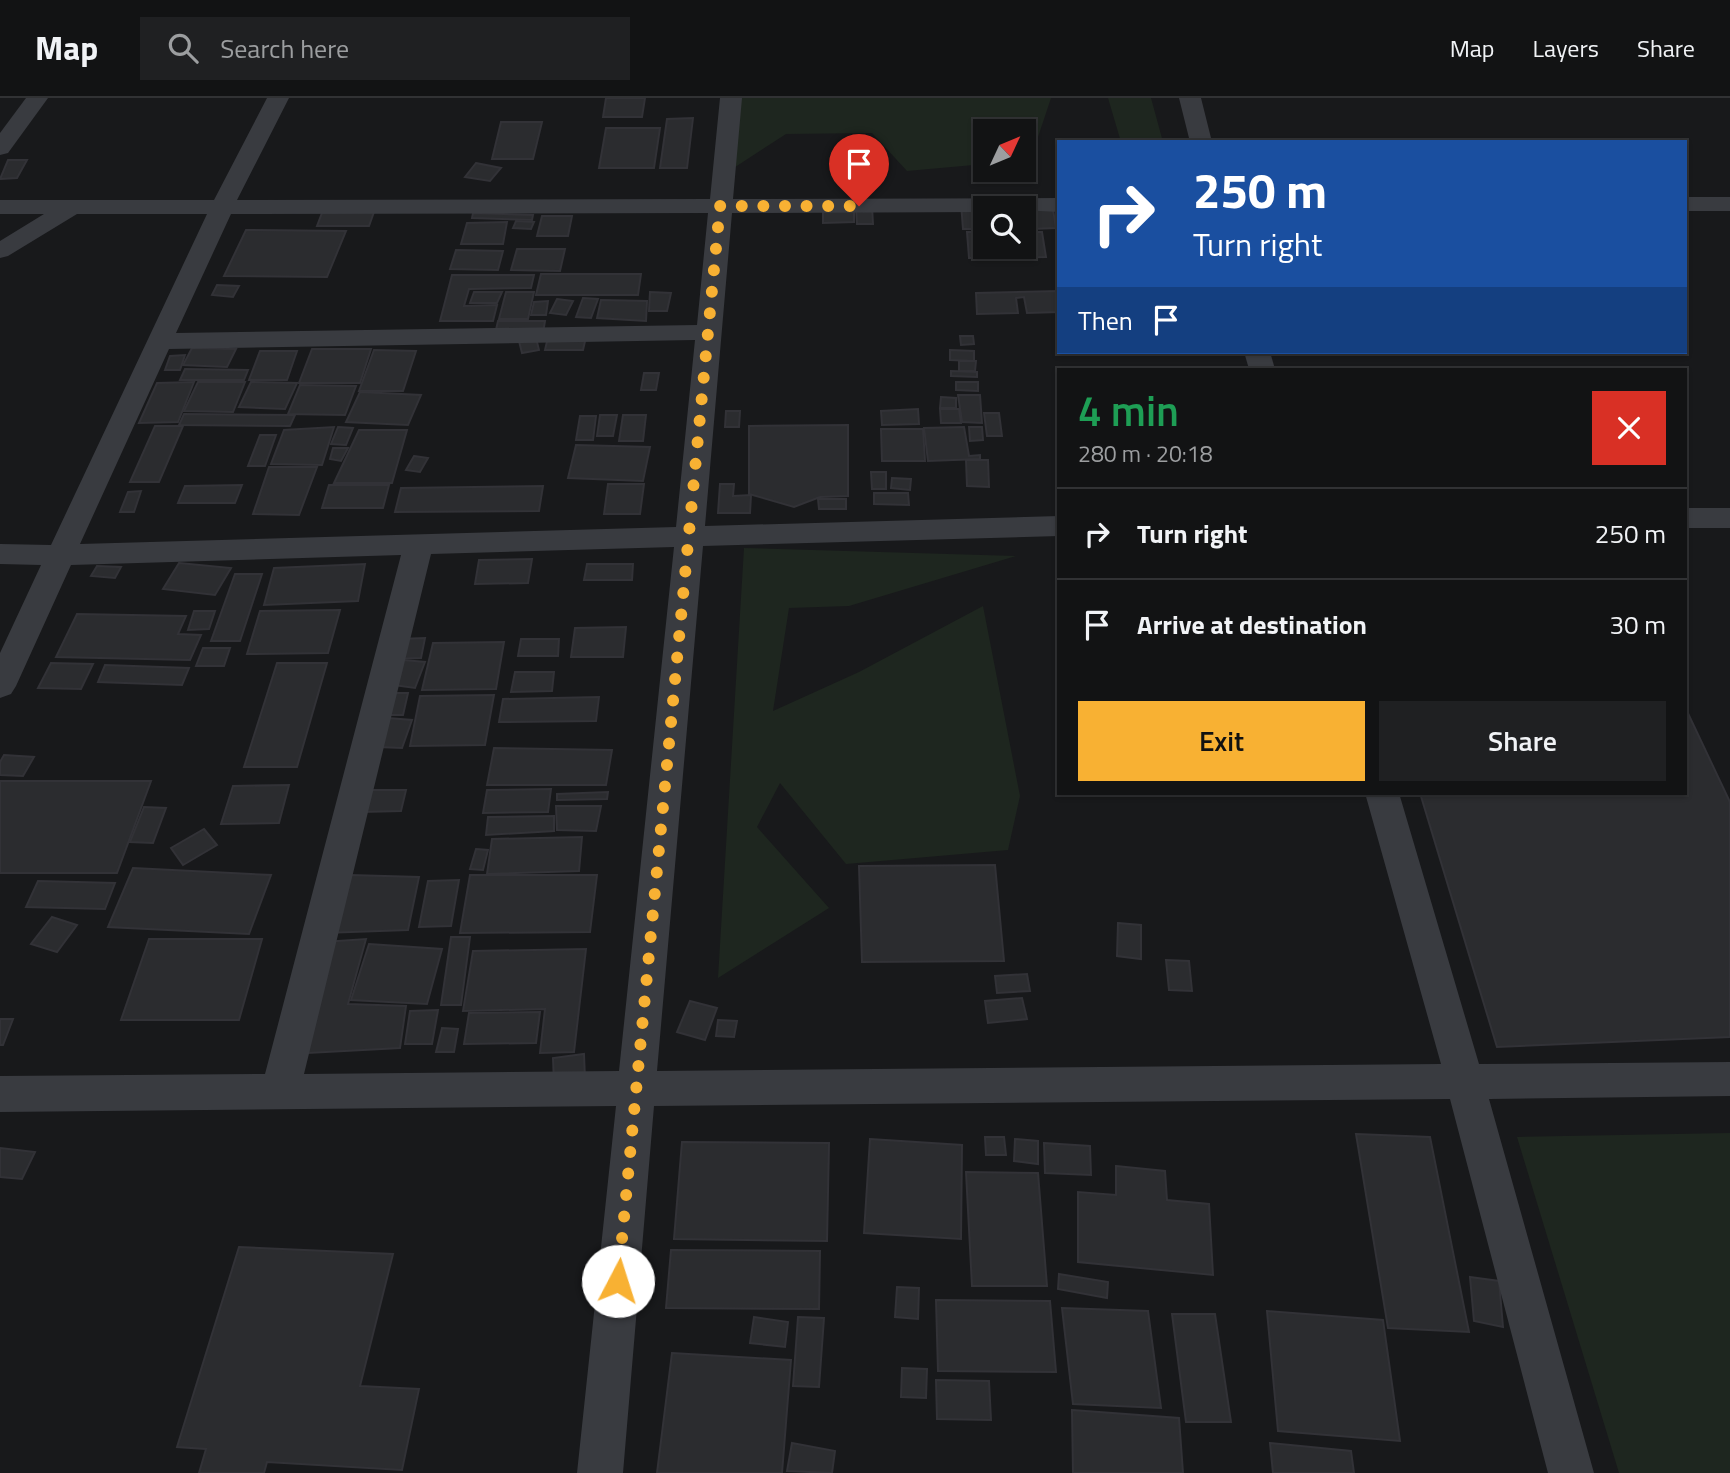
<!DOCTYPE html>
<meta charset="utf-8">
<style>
:root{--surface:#121314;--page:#1f2022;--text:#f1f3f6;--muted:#9c9ea0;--line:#313234;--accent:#f8b133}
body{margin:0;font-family:"Titillium Web",sans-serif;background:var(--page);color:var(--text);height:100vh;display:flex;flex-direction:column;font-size:26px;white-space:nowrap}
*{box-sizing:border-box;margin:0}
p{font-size:23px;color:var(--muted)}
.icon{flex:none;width:38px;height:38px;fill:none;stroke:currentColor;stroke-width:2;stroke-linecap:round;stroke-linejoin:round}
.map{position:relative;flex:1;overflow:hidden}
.panel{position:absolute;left:1057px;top:270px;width:630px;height:427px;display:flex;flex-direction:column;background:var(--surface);border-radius:0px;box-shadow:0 2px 5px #0004,0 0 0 2px var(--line)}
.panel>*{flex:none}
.banner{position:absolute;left:1057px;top:42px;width:630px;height:214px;border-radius:0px;box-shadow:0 2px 5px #0004,0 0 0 2px var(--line);background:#1a4fa0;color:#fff;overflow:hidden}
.needle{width:46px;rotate:46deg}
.buttons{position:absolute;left:973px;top:21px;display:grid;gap:14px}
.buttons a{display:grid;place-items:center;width:63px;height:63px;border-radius:0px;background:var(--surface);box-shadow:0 2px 5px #0004,0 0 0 2px var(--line);font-size:35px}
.pin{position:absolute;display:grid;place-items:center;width:60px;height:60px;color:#fff;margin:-72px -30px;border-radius:50% 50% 50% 0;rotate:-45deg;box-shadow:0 0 7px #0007}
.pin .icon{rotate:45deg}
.me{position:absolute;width:77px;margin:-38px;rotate:5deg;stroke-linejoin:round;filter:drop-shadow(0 0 5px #0008)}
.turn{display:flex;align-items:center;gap:24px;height:147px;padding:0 21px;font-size:32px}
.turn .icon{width:91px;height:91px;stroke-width:2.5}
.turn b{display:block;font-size:49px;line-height:60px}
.then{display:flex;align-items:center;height:66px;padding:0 21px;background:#0003;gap:14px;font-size:26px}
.round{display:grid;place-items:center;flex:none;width:74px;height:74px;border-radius:0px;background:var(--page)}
.summary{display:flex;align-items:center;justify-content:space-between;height:119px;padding:0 21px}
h1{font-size:42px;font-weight:600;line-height:52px;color:#1e9e55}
.action{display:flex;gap:14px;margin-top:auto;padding:14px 21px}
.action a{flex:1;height:80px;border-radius:0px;background:var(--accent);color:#111;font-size:28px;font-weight:600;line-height:80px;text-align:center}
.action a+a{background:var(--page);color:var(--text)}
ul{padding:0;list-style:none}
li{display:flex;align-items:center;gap:21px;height:91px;padding:0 21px;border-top:2px solid var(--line)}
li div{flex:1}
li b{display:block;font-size:26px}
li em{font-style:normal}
header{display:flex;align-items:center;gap:42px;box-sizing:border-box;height:98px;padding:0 35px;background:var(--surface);border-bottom:2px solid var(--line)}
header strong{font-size:33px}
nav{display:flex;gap:38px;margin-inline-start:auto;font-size:24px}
.search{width:490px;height:63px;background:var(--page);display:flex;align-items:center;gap:18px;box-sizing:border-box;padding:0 24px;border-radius:0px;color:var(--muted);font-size:26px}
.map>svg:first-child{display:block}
</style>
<header>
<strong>Map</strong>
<div class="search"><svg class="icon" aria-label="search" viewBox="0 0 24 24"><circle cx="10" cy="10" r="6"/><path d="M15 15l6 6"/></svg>Search here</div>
<nav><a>Map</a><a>Layers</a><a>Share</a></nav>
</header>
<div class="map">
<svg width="1730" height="1375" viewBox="0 0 1730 1375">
<rect width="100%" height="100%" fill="#18191b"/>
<g fill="#1e261f">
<polygon points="730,0 1051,0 1030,63 1024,63 1024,33 985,33 985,66 907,73 872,35 786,36 726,75"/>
<polygon points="1108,0 1151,0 1163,44 1121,44"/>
<polygon points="744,450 1016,458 849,508 789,510 773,613 859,574 983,508 1020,698 1008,752 846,766 780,685 757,729 829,810 718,880"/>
<polygon points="1730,1035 1730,1375 1619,1375 1517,1039"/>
</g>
<g fill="#2b2c2f" stroke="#323237" stroke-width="2">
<polygon points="606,0 645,0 642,19 603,19"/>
<polygon points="693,20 687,70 660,70 667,21"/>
<polygon points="501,24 542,24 533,61 492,61"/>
<polygon points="606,30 660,30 654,70 599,70"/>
<polygon points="8,62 27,62 17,80 0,81"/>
<polygon points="476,65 501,70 490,83 465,79"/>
<polygon points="961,105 1052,105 1056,130 1031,131 1030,125 1024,125 1024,110 985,110 985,125 979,125 979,131 963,131"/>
<polygon points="872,108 873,126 857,126 856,109"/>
<polygon points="823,109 854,109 854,124 823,125"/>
<polygon points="374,114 369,128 317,128 322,115"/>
<polygon points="473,115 533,117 532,122 472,120"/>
<polygon points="542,118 572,118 568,138 537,138"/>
<polygon points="516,123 534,124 531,131 513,130"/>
<polygon points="507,124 503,146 461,146 467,125"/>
<polygon points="246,132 346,133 327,179 224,178"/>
<polygon points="967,134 985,134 985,149 1024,149 1024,134 1042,134 1046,159 969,160"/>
<polygon points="517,151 565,151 560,173 511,172"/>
<polygon points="456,152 503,153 498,172 450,171"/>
<polygon points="541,176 641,176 638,197 536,197"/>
<polygon points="452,177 534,177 531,190 469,191 464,208 497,207 493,223 440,223"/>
<polygon points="217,187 239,188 233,199 212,197"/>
<polygon points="1059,193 1059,214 1027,215 1024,199 1016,200 1018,215 977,216 976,195"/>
<polygon points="474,194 502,194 497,205 470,205"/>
<polygon points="506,194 534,194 528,221 499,221"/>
<polygon points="650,194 671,195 667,213 649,213"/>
<polygon points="583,200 598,201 591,220 576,219"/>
<polygon points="557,201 573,203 566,217 550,215"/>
<polygon points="601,202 647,203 646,223 597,220"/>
<polygon points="548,203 546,217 531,217 534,204"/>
<polygon points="498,223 545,223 543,235 495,236"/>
<polygon points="960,238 973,238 974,246 961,247"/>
<polygon points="548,239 586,239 583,252 545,252"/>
<polygon points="536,240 539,252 522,255 519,243"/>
<polygon points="192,250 236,251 227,269 183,267"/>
<polygon points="312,251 371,251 360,285 299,285"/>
<polygon points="374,252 416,253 403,293 359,293"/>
<polygon points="950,252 974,253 974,263 950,262"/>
<polygon points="260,253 297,253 287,282 249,282"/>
<polygon points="185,257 180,272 165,272 170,258"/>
<polygon points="959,263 976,263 975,273 959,273"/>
<polygon points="185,271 248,272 244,282 180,282"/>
<polygon points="951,273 977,274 977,279 951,278"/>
<polygon points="644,275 659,275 656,292 641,292"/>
<polygon points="194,284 178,324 139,325 157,285"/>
<polygon points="198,284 245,284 233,314 184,313"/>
<polygon points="251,284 297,285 285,311 239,309"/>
<polygon points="956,284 978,284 978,293 956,292"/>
<polygon points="300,287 356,288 345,317 288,316"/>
<polygon points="360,294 421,297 408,327 346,324"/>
<polygon points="958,297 980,297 982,325 962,324"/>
<polygon points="941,299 956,300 956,310 940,310"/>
<polygon points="918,311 919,326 882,327 881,313"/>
<polygon points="940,311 959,311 961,325 941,325"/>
<polygon points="726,313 740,313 739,329 725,329"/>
<polygon points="984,315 999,315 1002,338 987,338"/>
<polygon points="184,316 295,317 290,328 179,327"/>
<polygon points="600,317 617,317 613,338 597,338"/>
<polygon points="623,317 646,317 643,343 619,343"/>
<polygon points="580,318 596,318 593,342 576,342"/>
<polygon points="848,327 848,398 820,399 794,409 749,396 749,328"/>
<polygon points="155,328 183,328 159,384 130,384"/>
<polygon points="334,329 322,367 271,366 284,332"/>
<polygon points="338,329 353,330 346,347 331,346"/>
<polygon points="964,329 969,358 980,357 980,361 928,363 924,330"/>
<polygon points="969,329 982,329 983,342 970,343"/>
<polygon points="881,331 923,331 925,363 882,363"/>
<polygon points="359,332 407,332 392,385 334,385"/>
<polygon points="260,337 276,337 265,368 248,368"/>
<polygon points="576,347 650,349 643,383 568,380"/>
<polygon points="333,350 348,350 341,363 330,361"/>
<polygon points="414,358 428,360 420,374 406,372"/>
<polygon points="966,362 988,362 989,389 967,388"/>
<polygon points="269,369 317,369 299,417 253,416"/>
<polygon points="871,374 886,374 886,391 872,391"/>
<polygon points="892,380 911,381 910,392 891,390"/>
<polygon points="608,386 644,386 640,416 604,416"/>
<polygon points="720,386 734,386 733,398 751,397 750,415 718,415"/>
<polygon points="242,387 235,405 178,405 185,388"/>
<polygon points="329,387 389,387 383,410 322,410"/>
<polygon points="543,388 539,413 395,414 401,390"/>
<polygon points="141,393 134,414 120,414 128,394"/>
<polygon points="874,395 908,395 909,407 874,406"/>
<polygon points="818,401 846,401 846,411 819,411"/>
<polygon points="532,461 528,485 475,486 479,462"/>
<polygon points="179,465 231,470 215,497 163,491"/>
<polygon points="365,466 358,503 264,507 274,470"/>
<polygon points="587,466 633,466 632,482 584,482"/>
<polygon points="97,468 121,469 115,480 91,478"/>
<polygon points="235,476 262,476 240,543 211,543"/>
<polygon points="340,512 328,555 247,556 260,513"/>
<polygon points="194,513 215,513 209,531 188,532"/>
<polygon points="77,516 186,518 178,536 201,537 190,562 56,559"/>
<polygon points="626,529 623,559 571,559 575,530"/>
<polygon points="425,540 421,560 395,561 399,541"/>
<polygon points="521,541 559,541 558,558 518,558"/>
<polygon points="504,544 496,591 422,592 433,545"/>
<polygon points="203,550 230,550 224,568 196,568"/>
<polygon points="403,562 425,564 415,590 393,587"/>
<polygon points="51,565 93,566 81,591 38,590"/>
<polygon points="277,565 327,565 297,669 244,669"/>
<polygon points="105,567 189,570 182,587 98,584"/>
<polygon points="515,574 554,574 552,593 511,594"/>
<polygon points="387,595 408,595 403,617 382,617"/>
<polygon points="494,597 485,647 410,648 420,598"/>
<polygon points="599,599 596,623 499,624 503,601"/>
<polygon points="1685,609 1730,704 1730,939 1497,949 1420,695 1685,695"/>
<polygon points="388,620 412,622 402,650 378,649"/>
<polygon points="494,650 612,652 606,687 487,687"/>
<polygon points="4,657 34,659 23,678 0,677 0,664"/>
<polygon points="0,683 151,683 117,775 0,775"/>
<polygon points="289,687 279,725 221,726 233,688"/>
<polygon points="551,691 548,714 483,715 487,692"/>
<polygon points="367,692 406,692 401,713 362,714"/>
<polygon points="608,694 607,701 557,702 557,696"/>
<polygon points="556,708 601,708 596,733 557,732"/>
<polygon points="144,709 166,710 153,745 130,744"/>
<polygon points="554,718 554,733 486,737 488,719"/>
<polygon points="204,731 217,747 183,767 171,750"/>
<polygon points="582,739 579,773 487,776 492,741"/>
<polygon points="476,751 488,752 483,772 470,771"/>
<polygon points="995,767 1004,863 862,864 859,768"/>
<polygon points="133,770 271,777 249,836 108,829"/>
<polygon points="350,777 419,779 408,832 324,835"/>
<polygon points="470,777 597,777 590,834 460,835"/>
<polygon points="459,782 451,828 419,829 428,783"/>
<polygon points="38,783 115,785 105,811 26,809"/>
<polygon points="52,819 77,827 57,854 31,846"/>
<polygon points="1118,825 1141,827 1141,861 1117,858"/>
<polygon points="451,839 470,839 461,907 441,907"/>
<polygon points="149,841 262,841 239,922 121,922"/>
<polygon points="366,841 348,906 406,908 400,950 308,955 324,844"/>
<polygon points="369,846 442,851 427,906 351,902"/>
<polygon points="586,851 574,954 540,955 545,911 463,913 473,853"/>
<polygon points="1166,862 1189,863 1192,893 1169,892"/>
<polygon points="1027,876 1030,893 997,895 995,878"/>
<polygon points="1022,900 1027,921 988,925 985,903"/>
<polygon points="690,903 717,910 705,942 677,934"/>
<polygon points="438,912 432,946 405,946 410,913"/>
<polygon points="540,914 536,945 464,946 469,915"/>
<polygon points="0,921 13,921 3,947 0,947"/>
<polygon points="718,922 737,923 734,939 716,938"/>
<polygon points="442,930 458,931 454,954 436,954"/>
<polygon points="584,956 585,981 554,986 553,960"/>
<polygon points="1356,1036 1430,1039 1469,1234 1388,1230"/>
<polygon points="985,1039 1004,1039 1006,1057 986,1057"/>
<polygon points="870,1041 962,1047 961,1141 864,1135"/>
<polygon points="1015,1041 1038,1043 1038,1066 1014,1063"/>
<polygon points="682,1044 829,1045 827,1143 674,1141"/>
<polygon points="1044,1045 1090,1048 1091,1077 1045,1075"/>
<polygon points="0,1050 35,1054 22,1081 0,1079"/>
<polygon points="1116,1068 1165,1073 1167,1102 1209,1106 1213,1177 1078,1164 1078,1094 1116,1097"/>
<polygon points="966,1074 1038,1075 1047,1188 972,1188"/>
<polygon points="239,1149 393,1156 360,1288 419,1291 402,1372 267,1364 264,1375 199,1375 206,1351 177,1349"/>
<polygon points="671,1152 820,1153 819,1211 666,1210"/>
<polygon points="1059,1176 1108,1184 1107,1200 1058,1191"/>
<polygon points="1470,1179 1499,1183 1503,1229 1474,1223"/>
<polygon points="897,1189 919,1190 918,1221 895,1219"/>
<polygon points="936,1202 1050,1203 1056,1274 938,1273"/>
<polygon points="1062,1210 1148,1213 1161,1310 1073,1306"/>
<polygon points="1267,1213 1383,1222 1400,1343 1278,1333"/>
<polygon points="1172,1216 1215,1216 1231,1324 1186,1324"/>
<polygon points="754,1219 788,1224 785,1249 750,1245"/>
<polygon points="798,1219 824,1220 819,1289 793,1288"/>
<polygon points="672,1255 791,1262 782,1375 657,1375"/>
<polygon points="902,1270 927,1271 926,1300 901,1299"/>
<polygon points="936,1282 989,1283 991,1322 937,1321"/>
<polygon points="1072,1312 1179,1320 1183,1375 1073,1375"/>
<polygon points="792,1345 835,1353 832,1375 787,1373"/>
<polygon points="1270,1345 1351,1353 1354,1375 1273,1375"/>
</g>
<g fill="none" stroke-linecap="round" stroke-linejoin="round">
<g fill="#393b40" fill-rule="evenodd">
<polygon points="26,0 48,0 8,55 0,57 0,35"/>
<path d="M 267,0 L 289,0 L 237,102 L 710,101 L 720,0 L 742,0 L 733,101 L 1059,100 L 1059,114 L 985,110 L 985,114 L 732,115 L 705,428 L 1059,418 L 1059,438 L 703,448 L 657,973 L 1441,966 L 1365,695 L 1399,695 L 1479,966 L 1730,964 L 1730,998 L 1489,1001 L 1594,1375 L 1548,1375 L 1450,1001 L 654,1008 L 623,1375 L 577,1375 L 616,1008 L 0,1014 L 0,978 L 265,976 L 401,457 L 71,467 L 16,588 L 11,596 L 0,600 L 0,555 L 41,467 L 0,466 L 0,446 L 51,447 L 207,116 L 77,116 L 8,158 L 0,160 L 0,143 L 44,116 L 0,116 L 0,102 L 214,102 ZM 708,115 L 697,227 L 176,235 L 231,116 ZM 695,242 L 676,429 L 80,446 L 169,251 ZM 674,449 L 619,973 L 304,976 L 431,456 Z"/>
<polygon points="1179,0 1201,0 1212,44 1190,44"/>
<rect x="1685" y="99" width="45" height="14"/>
<polygon points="1244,254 1270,254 1275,271 1249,271"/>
<rect x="1685" y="410" width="45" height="20"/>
</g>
</g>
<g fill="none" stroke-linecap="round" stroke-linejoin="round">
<polyline stroke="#f8b133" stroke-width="12" stroke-dasharray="0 21.6" points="618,1183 720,108 859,108"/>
</g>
</svg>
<div class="buttons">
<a><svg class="needle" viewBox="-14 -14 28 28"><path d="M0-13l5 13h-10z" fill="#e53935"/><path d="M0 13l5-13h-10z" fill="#9c9ea0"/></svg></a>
<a><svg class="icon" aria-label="search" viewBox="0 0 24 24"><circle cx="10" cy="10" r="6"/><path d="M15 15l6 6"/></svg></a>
</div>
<div class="pin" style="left:859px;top:108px;background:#d93025"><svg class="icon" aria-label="arrive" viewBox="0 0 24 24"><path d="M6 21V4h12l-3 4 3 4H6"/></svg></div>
<svg class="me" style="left:618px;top:1183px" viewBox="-20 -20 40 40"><circle r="19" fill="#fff"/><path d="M0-13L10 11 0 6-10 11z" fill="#f8b133"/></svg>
<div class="banner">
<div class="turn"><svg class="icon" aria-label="right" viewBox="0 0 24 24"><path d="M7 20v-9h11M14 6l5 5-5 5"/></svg><div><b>250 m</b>Turn right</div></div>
<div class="then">Then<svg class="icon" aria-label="arrive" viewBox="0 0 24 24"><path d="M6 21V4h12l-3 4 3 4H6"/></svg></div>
</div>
<section class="panel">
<div class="summary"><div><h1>4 min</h1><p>280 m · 20:18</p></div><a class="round" style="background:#d93025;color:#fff"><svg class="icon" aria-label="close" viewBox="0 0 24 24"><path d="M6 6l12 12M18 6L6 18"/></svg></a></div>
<ul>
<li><svg class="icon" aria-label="right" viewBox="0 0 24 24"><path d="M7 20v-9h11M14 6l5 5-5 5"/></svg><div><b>Turn right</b></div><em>250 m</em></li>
<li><svg class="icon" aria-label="arrive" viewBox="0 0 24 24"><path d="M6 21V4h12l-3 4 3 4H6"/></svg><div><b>Arrive at destination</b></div><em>30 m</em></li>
</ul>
<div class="action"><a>Exit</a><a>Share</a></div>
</section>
</div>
